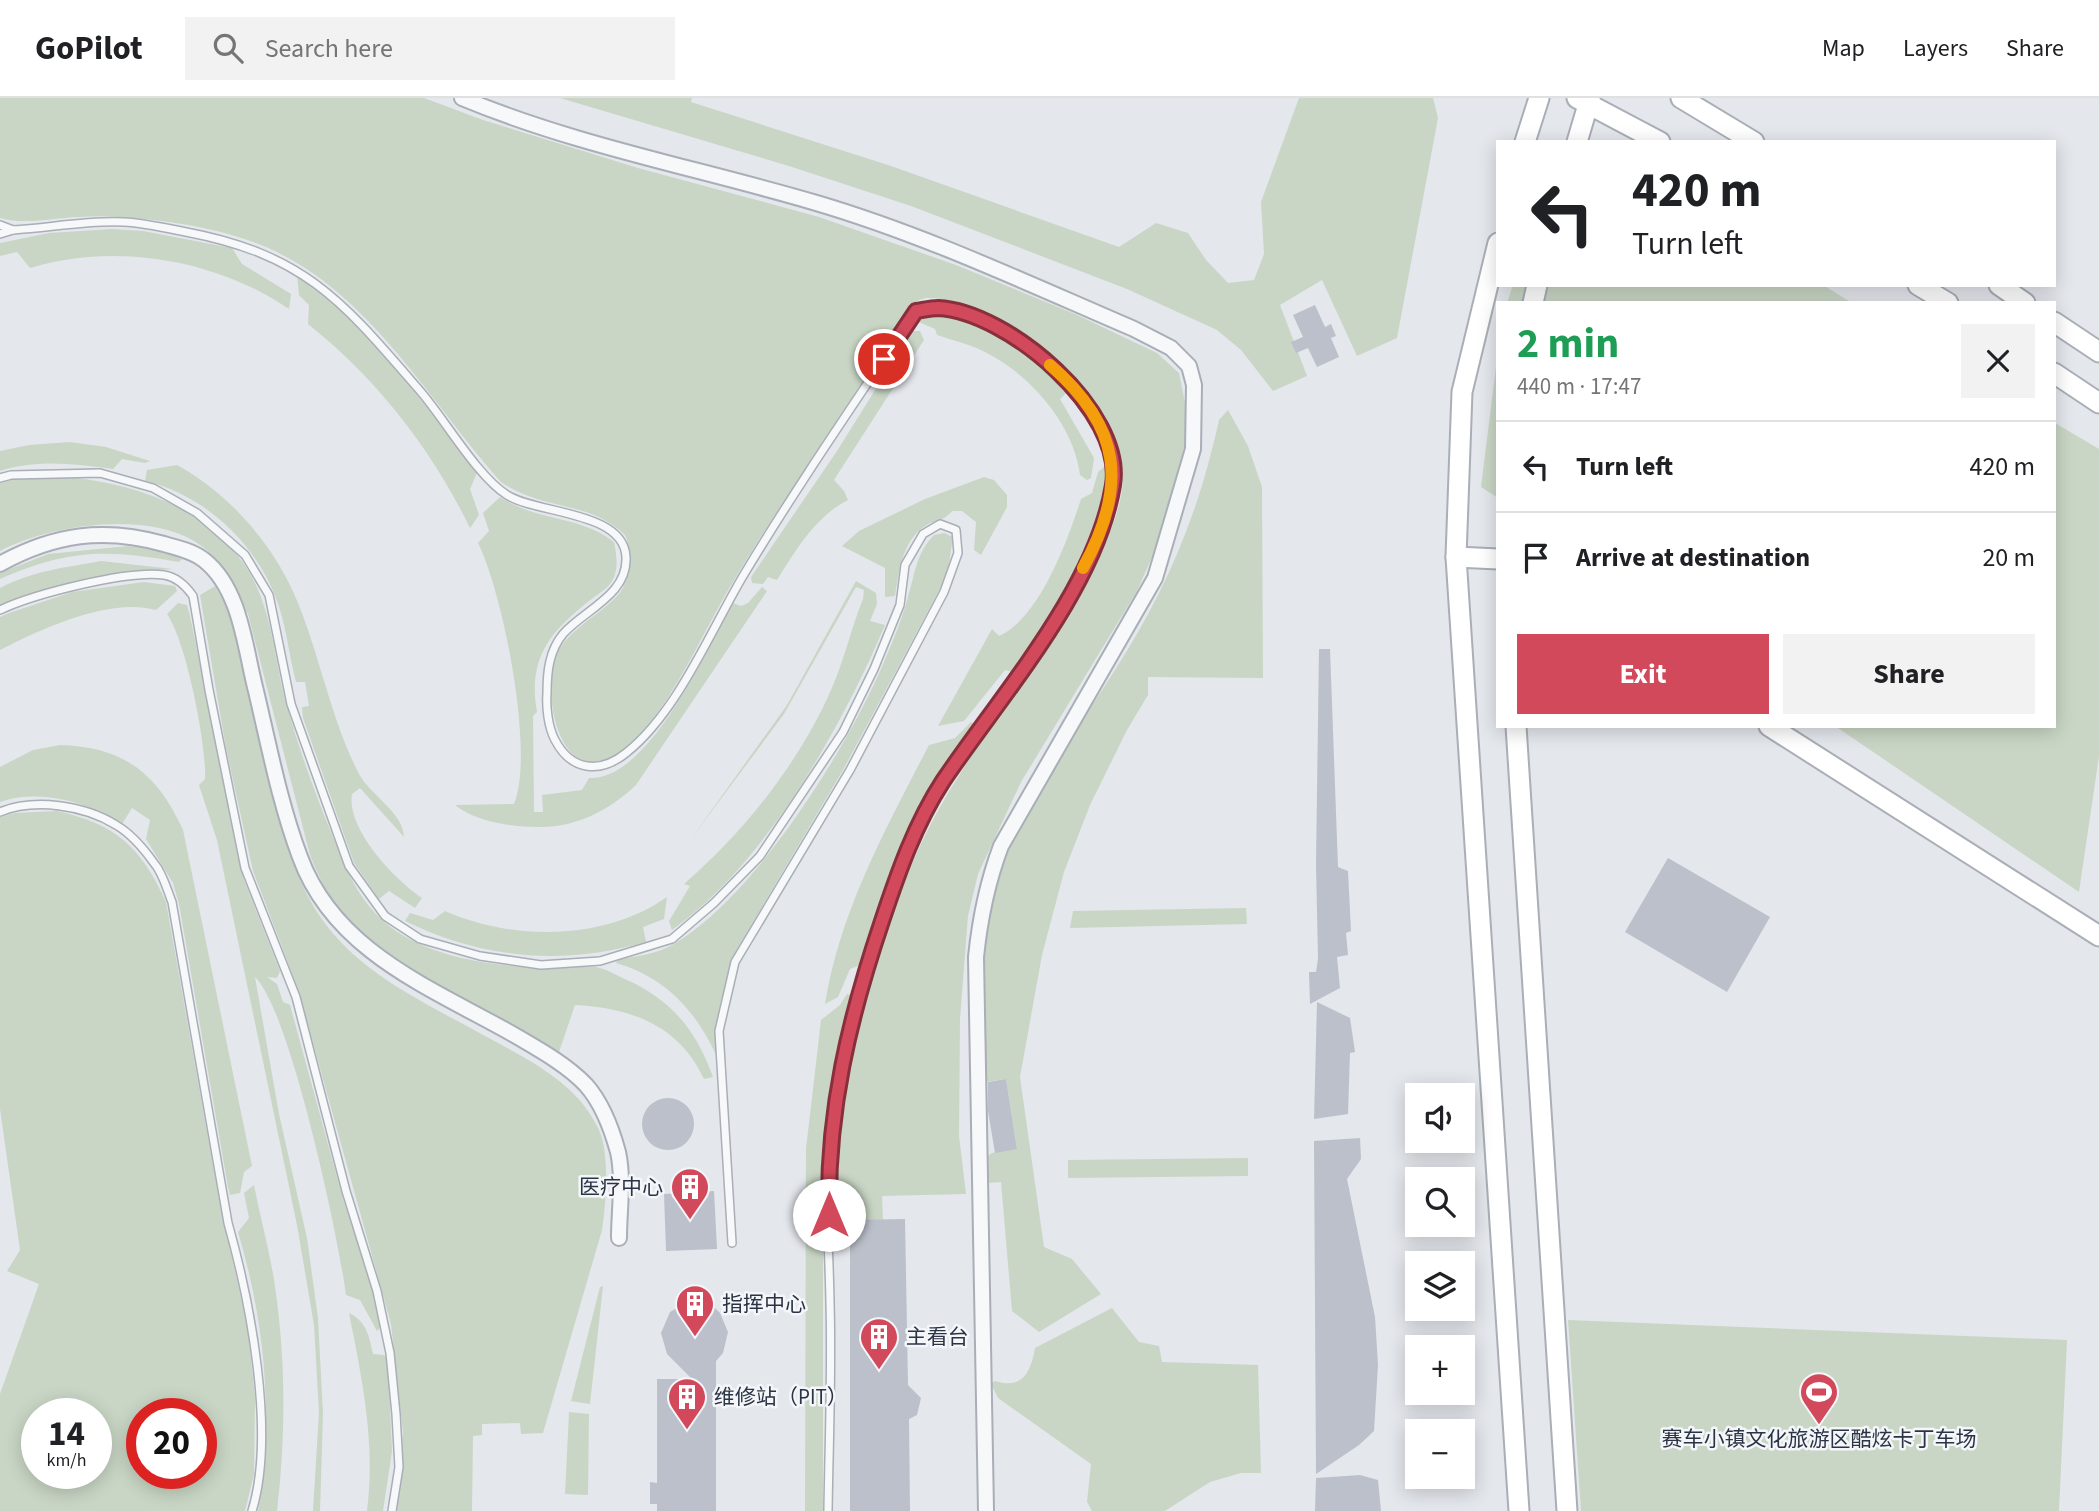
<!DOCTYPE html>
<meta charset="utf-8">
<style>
:root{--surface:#fff;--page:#f2f2f2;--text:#202124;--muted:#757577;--line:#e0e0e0;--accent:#d1495b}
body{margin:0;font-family:"Source Sans 3","Noto Sans SC",sans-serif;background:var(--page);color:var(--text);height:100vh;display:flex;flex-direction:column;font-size:26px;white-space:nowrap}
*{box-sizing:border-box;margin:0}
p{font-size:23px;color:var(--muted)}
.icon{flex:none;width:38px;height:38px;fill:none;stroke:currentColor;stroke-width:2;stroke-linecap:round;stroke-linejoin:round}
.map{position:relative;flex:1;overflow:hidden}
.drawer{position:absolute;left:1496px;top:203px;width:560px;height:427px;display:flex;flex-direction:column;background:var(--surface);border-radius:0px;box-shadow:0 4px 18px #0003}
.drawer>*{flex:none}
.top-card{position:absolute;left:1496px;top:42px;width:560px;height:147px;border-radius:0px;box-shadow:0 4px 18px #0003;background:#fff;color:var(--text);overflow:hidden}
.controls{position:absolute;left:1405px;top:985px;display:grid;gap:14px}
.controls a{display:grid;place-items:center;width:70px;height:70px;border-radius:0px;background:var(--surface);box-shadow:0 4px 18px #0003;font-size:35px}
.speed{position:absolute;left:21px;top:1300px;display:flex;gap:14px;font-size:35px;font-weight:700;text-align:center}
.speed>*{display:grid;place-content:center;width:91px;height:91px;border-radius:50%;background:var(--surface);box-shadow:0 4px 18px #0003;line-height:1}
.speed small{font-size:18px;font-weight:400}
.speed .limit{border:10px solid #d22;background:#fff;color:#111}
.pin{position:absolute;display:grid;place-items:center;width:60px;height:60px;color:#fff;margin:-30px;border:4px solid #fff;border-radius:50%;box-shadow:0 2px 7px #0007}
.me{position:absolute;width:77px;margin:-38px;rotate:0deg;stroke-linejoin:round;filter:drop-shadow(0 0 5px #0008)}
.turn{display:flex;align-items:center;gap:24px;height:147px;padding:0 21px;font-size:32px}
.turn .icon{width:91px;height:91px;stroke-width:2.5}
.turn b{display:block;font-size:49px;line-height:60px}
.round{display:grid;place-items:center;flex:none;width:74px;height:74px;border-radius:0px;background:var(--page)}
.head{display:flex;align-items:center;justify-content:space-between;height:119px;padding:0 21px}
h1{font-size:42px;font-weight:700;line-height:52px;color:#1e9e55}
.action{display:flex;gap:14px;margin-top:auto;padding:14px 21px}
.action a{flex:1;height:80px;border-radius:0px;background:var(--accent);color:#fff;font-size:28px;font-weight:700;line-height:80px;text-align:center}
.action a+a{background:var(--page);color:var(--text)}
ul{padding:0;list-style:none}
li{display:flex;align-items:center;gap:21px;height:91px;padding:0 21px;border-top:2px solid var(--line)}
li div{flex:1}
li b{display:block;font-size:26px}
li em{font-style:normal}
header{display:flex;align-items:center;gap:42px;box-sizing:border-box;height:98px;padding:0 35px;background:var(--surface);border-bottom:2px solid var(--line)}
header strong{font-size:33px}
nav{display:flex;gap:38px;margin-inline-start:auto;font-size:24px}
.search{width:490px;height:63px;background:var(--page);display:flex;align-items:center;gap:18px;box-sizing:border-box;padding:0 24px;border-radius:0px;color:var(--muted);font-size:26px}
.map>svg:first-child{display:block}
</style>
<header>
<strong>GoPilot</strong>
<div class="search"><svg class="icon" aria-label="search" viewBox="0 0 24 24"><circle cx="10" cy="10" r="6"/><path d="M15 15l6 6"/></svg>Search here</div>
<nav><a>Map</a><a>Layers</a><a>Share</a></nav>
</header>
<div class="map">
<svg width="2099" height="1413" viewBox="0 0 2099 1413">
<rect width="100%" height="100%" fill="#e4e7ec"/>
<g fill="#c9d6c5" fill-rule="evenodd">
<path d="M 0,0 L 424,0 L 483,22 L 638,70 L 819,119 L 956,167 L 1075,216 L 1157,255 L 1179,275 L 1185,304 L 1186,340 L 1167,425 L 1137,493 L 1021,684 L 978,776 L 968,818 L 960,921 L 959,1038 L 966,1096 L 882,1098 L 883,1122 L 850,1122 L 837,1106 L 835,1097 C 835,973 885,798 950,692 C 993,621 1045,557 1085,484 C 1102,452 1121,419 1123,381 C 1125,326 1069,269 1026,240 C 1006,226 943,191 919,202 C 913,205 909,213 904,218 C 850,311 784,397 730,489 C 704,533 683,582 652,622 C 640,638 613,670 590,666 C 551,659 542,578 560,550 C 574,527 616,507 624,488 C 631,473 632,452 625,437 C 589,402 543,413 501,384 C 435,310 378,210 290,161 C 253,140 211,130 169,124 C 139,120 109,117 79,119 C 52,120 26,127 0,120 Z"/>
<polygon points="560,0 692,0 691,4 891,68 1119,149 1156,125 1188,135 1206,162 1228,185 1254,182 1264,156 1261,104 1299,0 1433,0 1438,20 1397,240 1357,258 1322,182 1280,207 1307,278 1273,293 1241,252 1217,232 1127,191 911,108 789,68"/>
<path d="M 112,131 L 143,133 L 232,150 L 242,166 L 291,196 L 289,211 C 216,161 114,144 30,170 L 17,154 L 0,158 L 0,145 L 49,135 Z"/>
<path d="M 297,177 C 370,230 423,304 477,375 L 470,391 L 479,417 L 470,430 C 431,350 377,281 308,226 L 309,207 L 299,197 Z"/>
<polygon points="1513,187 1823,187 1852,205 1507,205"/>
<path d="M 935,215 C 988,227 1031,251 1067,294 L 1060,301 L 1094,360 L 1091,380 L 1087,382 L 1080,377 C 1074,326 1029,275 983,253 C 969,246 952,242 937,237 L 935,231 L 919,224 L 923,217 Z"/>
<path d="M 912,233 L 920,233 L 924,242 L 834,382 L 844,393 L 848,402 C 815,419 796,452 777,482 L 768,479 L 763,486 L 752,485 L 751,479 L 837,353 Z"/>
<polygon points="1498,253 1498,400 1481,389"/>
<path d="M 1228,312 L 1248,348 L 1262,389 L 1263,580 L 1148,579 L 1148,597 L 1127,632 L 1090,707 L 1064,774 L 1042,857 L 1020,979 L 1044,1149 L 1072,1161 L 1101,1196 L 1039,1234 L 1012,1213 L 1001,1084 L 988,1085 L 984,1061 L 992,1055 L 1017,1050 L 1006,981 L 984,984 C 982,925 979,862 992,804 C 1008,728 1071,641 1113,575 C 1166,493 1198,418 1219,322 Z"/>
<polygon points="2055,325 2099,351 2099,658 2079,794 1835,628 2054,628"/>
<path d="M 70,344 L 106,349 L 150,363 L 145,365 L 122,361 L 113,371 C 76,366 36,361 0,373 L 0,353 L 29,347 Z"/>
<path d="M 1108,366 C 1117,430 1046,521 1013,574 L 1005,572 L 964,623 L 938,628 L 992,531 L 999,538 C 1040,520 1068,441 1081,401 L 1092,395 L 1098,374 Z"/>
<path d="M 177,367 C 229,395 276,449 298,505 C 321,562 331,621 359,676 C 371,698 403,714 404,739 L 360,690 L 352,696 C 346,731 395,782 422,800 L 415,810 L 389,793 L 379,801 L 354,765 L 303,620 L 302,609 L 309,608 L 305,584 L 296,584 C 288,554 286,523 274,495 C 252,442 202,396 145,383 L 147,372 Z"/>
<path d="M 47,378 C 133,381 231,413 262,502 C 275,537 277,578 289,615 C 301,657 316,698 333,739 C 344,764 351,786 369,808 C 409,859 489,868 549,870 C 564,870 581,867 596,869 C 606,871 616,877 625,881 C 672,902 696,932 713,979 L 704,981 C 679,927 631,910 575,907 L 558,957 C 494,921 417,886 362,837 C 337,816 322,787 310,757 L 248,516 C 235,489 221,459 194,443 C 143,413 50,427 0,453 L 0,385 L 21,379 Z"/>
<path d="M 984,379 L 994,382 L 1007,397 L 1007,409 L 981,457 L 974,452 L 976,424 L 962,413 L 952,413 C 943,424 936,421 925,428 C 902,443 899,474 895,498 L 885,499 L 885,470 L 842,448 L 859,433 L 925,401 Z"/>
<path d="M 500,399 C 538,424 580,417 614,444 C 616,454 618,466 615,476 C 612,488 602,493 593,500 C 552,532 527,558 537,614 L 533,618 L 534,714 L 543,714 L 542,697 L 582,692 L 589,680 C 649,683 707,551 733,505 L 741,508 L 748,505 L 762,489 L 767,493 L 636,687 C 618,704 595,719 571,725 C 540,734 480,728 455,707 L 514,706 C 535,655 503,495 478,445 L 489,433 L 483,415 Z"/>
<path d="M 944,435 L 953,439 L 949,466 L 942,487 L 843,672 L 737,851 L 720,906 L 716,957 C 696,913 665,879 616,865 L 618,861 C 633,859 650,857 664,851 C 748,811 849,648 884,564 C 893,543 902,521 908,499 C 915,476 916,455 934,437 Z"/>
<path d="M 128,448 L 157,452 L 182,461 L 179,464 C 107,451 68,451 0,481 L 0,475 L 48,456 Z"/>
<path d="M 101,463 L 173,471 C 112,475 57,486 0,508 L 0,490 C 35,472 64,470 101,463 Z"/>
<path d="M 856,483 L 876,495 L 877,506 L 870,523 L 885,527 C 841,631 765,766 672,832 L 669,823 L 690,788 L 684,786 C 744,734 799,665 831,592 C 844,563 851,531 863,501 L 864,492 L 856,489 L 784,616 L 691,741 L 787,607 Z"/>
<path d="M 144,484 L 175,488 L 177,493 L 156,512 C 109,499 41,531 0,552 L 0,519 L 9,515 L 72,494 Z"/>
<path d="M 215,488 L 227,508 L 234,532 C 248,583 259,635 272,686 C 284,735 295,787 327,828 C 366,879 431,908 487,939 C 529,962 578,985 599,1032 C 610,1057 606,1105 602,1132 L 543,1335 L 521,1336 L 520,1325 L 482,1326 L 482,1337 L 473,1338 L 472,1413 L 396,1413 L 403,1334 L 391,1226 L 298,891 L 253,773 L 226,650 L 200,497 Z"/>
<path d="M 178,505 L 187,507 L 190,518 L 244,782 L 280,873 L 277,880 L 267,879 L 277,886 L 283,904 L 290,907 L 343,1101 L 372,1187 L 382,1228 L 377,1233 L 360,1202 L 346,1197 C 339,1141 290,912 255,879 L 279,1016 L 307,1140 L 318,1220 L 323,1316 L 320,1413 L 313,1413 L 319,1314 L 314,1227 L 297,1127 L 217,742 L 199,687 L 205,681 C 207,647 186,543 167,516 Z"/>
<path d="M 971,624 L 976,627 L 946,665 L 912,726 L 879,806 L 860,867 L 850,871 L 838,899 L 825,906 C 840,813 886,730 929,647 L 955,640 Z"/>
<path d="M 60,647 C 124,649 157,675 183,732 L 252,1068 L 244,1074 L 240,1095 L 230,1097 L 228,1089 L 179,806 L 173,785 L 146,741 L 150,722 L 132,710 L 122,726 C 89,704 38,690 0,704 L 0,669 L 33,652 Z"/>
<path d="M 57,713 C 116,726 141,749 166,804 L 219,1101 L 248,1231 L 255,1299 L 254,1376 L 245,1413 L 0,1413 L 0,1296 L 39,1186 L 7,1173 L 20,1152 L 0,1011 L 0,719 L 15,715 ZM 37,1316 L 96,1316 L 96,1376 L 37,1376 ZM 142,1316 L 201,1316 L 201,1376 L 142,1376 Z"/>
<path d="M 667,799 L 664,821 L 643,829 L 646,844 C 563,868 482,861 405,823 L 410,815 L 433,822 L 445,813 C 513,843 604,843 667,799 Z"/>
<polygon points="1246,810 1247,826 1070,830 1073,813"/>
<polygon points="847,896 850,897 851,904 831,995 823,1083 823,1413 805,1413 806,1051 821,922 840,907"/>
<polygon points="1248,1060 1248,1078 1068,1080 1068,1062"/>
<path d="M 254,1087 C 260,1119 269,1150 274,1182 C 286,1260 286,1335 277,1413 L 258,1413 C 274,1320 265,1224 238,1134 L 249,1120 L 244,1095 Z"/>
<polygon points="603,1188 590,1306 571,1303 600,1189"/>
<path d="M 1112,1210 L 1139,1244 L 1159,1248 L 1162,1264 L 1258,1267 L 1261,1375 L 1241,1375 L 1210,1384 L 1165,1413 L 1092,1413 L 1087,1404 L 1091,1366 L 998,1300 L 991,1286 L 995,1283 C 1022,1292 1031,1274 1035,1250 Z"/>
<path d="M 349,1215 C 367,1224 369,1238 373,1256 L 384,1257 L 388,1262 L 392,1353 L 383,1413 L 367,1413 C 376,1347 362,1280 349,1215 Z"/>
<polygon points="1568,1222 2067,1242 2059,1413 1581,1413"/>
<polygon points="569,1314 589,1316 588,1397 565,1396"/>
</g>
<g fill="#bbc0ca">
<polygon points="1315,207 1325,229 1331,226 1336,238 1331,240 1339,259 1317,269 1308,250 1296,255 1291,244 1303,239 1293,217"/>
<polygon points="1319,551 1330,551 1338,769 1348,773 1351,833 1346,835 1348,857 1337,859 1340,890 1310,906 1309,874 1316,874 1318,861 1316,766"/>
<polygon points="1668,760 1770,819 1727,894 1625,834"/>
<polygon points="1317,904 1350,920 1355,954 1350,955 1348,1016 1314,1021"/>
<polygon points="1006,981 1017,1051 995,1055 988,1013 988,984"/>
<circle cx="668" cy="1026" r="26"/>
<polygon points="1360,1040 1361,1061 1347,1081 1375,1219 1378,1267 1374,1333 1359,1347 1316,1376 1314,1043"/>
<polygon points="714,1093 717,1151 666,1153 664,1096"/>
<polygon points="905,1121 908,1287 921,1300 917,1317 909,1321 910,1413 850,1413 850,1122"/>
<polygon points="689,1203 712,1207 720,1215 728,1234 723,1255 716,1263 716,1413 657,1413 657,1406 650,1406 650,1384 657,1385 657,1281 692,1281 667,1256 661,1235 670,1214"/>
<polygon points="1360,1377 1378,1382 1381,1413 1315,1413 1316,1380"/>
</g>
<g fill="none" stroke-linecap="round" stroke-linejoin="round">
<defs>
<g id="lane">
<polyline points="0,127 13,132"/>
<path d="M 0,136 L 13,132 C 49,130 88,122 124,124 C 144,125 166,130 186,134 C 307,157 344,205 421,294 C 445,322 478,379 507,397 C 537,416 624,413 626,459 C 628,497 584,512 563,536 C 549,553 547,574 547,595 C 546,609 548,629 555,642 C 571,673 600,676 626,655 C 677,615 710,534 743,478 C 797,388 858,300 916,213 C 994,204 1103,290 1114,368 C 1116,388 1108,411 1101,429 C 1074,500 1028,564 984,626 C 957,663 928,701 911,744 C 875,831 846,924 832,1017 C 823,1078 829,1143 830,1204 C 832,1274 829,1344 828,1413"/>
<polyline points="0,380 11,377 100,375 153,390 197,415 245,457 269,497 291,606 349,768 385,818 420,841 480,858 541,867 600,863 672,841 714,805 760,758 843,634 874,571 900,507 905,467 923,436 940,426 956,432 958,455 944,494 850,672 735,864 719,933 732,1145"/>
<path d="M 0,512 C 34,496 127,472 164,477 C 177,479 186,488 193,498 L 209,592 L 245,770 L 296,899 L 346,1093 L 377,1193 L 390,1255 L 396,1316 L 399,1369 L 392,1413"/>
<path d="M 0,714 C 34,700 84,707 116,727 C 130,735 144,751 154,765 C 163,775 167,792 172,804 L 228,1125 C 250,1203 276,1335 252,1413"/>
</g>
<g id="street">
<path d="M 462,0 C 575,47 697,70 813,104 C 923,136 1029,186 1134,231 L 1171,250 L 1189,268 L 1194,287 L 1193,351 L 1155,480 L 1001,748 C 987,785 980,820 976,859 L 986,1413"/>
<path d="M 0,466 C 54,436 104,429 164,446 C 177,450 193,453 204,462 C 241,491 245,551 256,593 C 269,648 280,706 300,759 C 335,855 434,891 516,938 C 540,952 567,967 586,987 C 602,1005 612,1032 618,1054 C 624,1081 619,1113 619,1140"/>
</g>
<g id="secondary">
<polyline points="1577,0 1660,44"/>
<polyline points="1681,0 1754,44"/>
<polyline points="1525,44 1539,0"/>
<polyline points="1577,44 1590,0"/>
<polyline points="1498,145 1462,294 1456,459 1519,1413"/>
<polyline points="1918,187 1948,205"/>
<polyline points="1999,187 2025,205"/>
<polyline points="1533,205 1537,187"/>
<polyline points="2054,224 2099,254"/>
<polyline points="2054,275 2099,305"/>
<polyline points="1456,459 1498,461"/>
<polyline points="1516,628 1567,1413"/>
<polyline points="1769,628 2099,838"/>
</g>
</defs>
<use href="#lane" stroke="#a9aeb7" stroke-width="10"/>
<use href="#street" stroke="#a9aeb7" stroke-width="18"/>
<use href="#secondary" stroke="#a9aeb7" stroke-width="23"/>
<use href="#lane" stroke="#f7f8fa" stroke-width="7"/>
<use href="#street" stroke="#f7f8fa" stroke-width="14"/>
<use href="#secondary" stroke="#fff" stroke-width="19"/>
</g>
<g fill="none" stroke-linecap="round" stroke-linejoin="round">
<defs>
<path id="route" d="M 829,1117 C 827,1013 849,921 882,823 C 898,775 915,726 943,683 C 1001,597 1096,491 1113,387 C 1125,313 1007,213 938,210 C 931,210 923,212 916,213 L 884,261"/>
</defs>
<use href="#route" stroke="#882f3b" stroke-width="18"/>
<use href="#route" stroke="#d1495b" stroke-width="12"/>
<path stroke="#f59e0b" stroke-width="12" d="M 1050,267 C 1122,329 1128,388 1083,470"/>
</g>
<defs>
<symbol id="building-pin" viewBox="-11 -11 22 30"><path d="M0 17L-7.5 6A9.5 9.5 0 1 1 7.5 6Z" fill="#d1495b" stroke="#f4f6f9"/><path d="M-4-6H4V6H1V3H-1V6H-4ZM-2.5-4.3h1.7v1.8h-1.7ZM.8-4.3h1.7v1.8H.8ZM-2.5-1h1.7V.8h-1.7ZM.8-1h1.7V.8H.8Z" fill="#fff"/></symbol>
<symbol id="stadium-pin" viewBox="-11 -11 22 30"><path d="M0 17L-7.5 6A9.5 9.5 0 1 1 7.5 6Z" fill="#d1495b" stroke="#f4f6f9"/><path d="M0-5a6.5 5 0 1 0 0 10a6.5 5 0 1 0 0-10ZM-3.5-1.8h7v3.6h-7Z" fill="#fff"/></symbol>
</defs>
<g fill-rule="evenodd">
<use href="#building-pin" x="668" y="1067" width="44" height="60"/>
<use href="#building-pin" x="673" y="1184" width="44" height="60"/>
<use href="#building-pin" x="857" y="1217" width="44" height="60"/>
<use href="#stadium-pin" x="1797" y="1272" width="44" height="60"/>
<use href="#building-pin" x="665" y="1277" width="44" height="60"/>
</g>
<g text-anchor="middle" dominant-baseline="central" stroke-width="5" stroke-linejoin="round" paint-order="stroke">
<g font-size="21" fill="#2b3445" stroke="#f4f6f9" text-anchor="start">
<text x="663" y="1089" text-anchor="end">医疗中心</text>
<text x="722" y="1206">指挥中心</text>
<text x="906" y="1239">主看台</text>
<text x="714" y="1299">维修站（PIT）</text>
<text x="1819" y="1341" text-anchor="middle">赛车小镇文化旅游区酷炫卡丁车场</text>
</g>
</g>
</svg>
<div class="controls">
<a><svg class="icon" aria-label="sound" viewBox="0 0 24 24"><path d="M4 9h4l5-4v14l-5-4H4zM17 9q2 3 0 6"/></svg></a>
<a><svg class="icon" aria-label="search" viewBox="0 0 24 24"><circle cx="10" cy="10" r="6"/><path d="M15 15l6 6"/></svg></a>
<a><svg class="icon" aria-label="layers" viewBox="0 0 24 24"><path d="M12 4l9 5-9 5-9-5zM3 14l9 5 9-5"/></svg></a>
<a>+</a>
<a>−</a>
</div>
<div class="speed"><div>14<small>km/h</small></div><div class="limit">20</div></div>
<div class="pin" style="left:884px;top:261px;background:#d93025"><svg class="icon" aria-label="arrive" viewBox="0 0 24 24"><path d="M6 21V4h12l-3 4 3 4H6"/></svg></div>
<svg class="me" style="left:829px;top:1117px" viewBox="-20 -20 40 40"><circle r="19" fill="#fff"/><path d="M0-13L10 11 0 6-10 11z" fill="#d1495b"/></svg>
<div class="top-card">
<div class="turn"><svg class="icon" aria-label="left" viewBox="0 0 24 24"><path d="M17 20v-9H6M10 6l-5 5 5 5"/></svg><div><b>420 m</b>Turn left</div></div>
</div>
<section class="drawer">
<div class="head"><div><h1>2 min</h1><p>440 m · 17:47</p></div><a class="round"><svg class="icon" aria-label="close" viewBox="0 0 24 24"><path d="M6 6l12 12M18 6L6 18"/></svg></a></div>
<ul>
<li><svg class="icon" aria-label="left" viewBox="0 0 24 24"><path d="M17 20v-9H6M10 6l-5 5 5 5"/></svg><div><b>Turn left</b></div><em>420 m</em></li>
<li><svg class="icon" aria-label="arrive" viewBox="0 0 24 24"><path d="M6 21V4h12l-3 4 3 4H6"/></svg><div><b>Arrive at destination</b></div><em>20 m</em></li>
</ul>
<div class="action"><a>Exit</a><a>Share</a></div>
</section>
</div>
